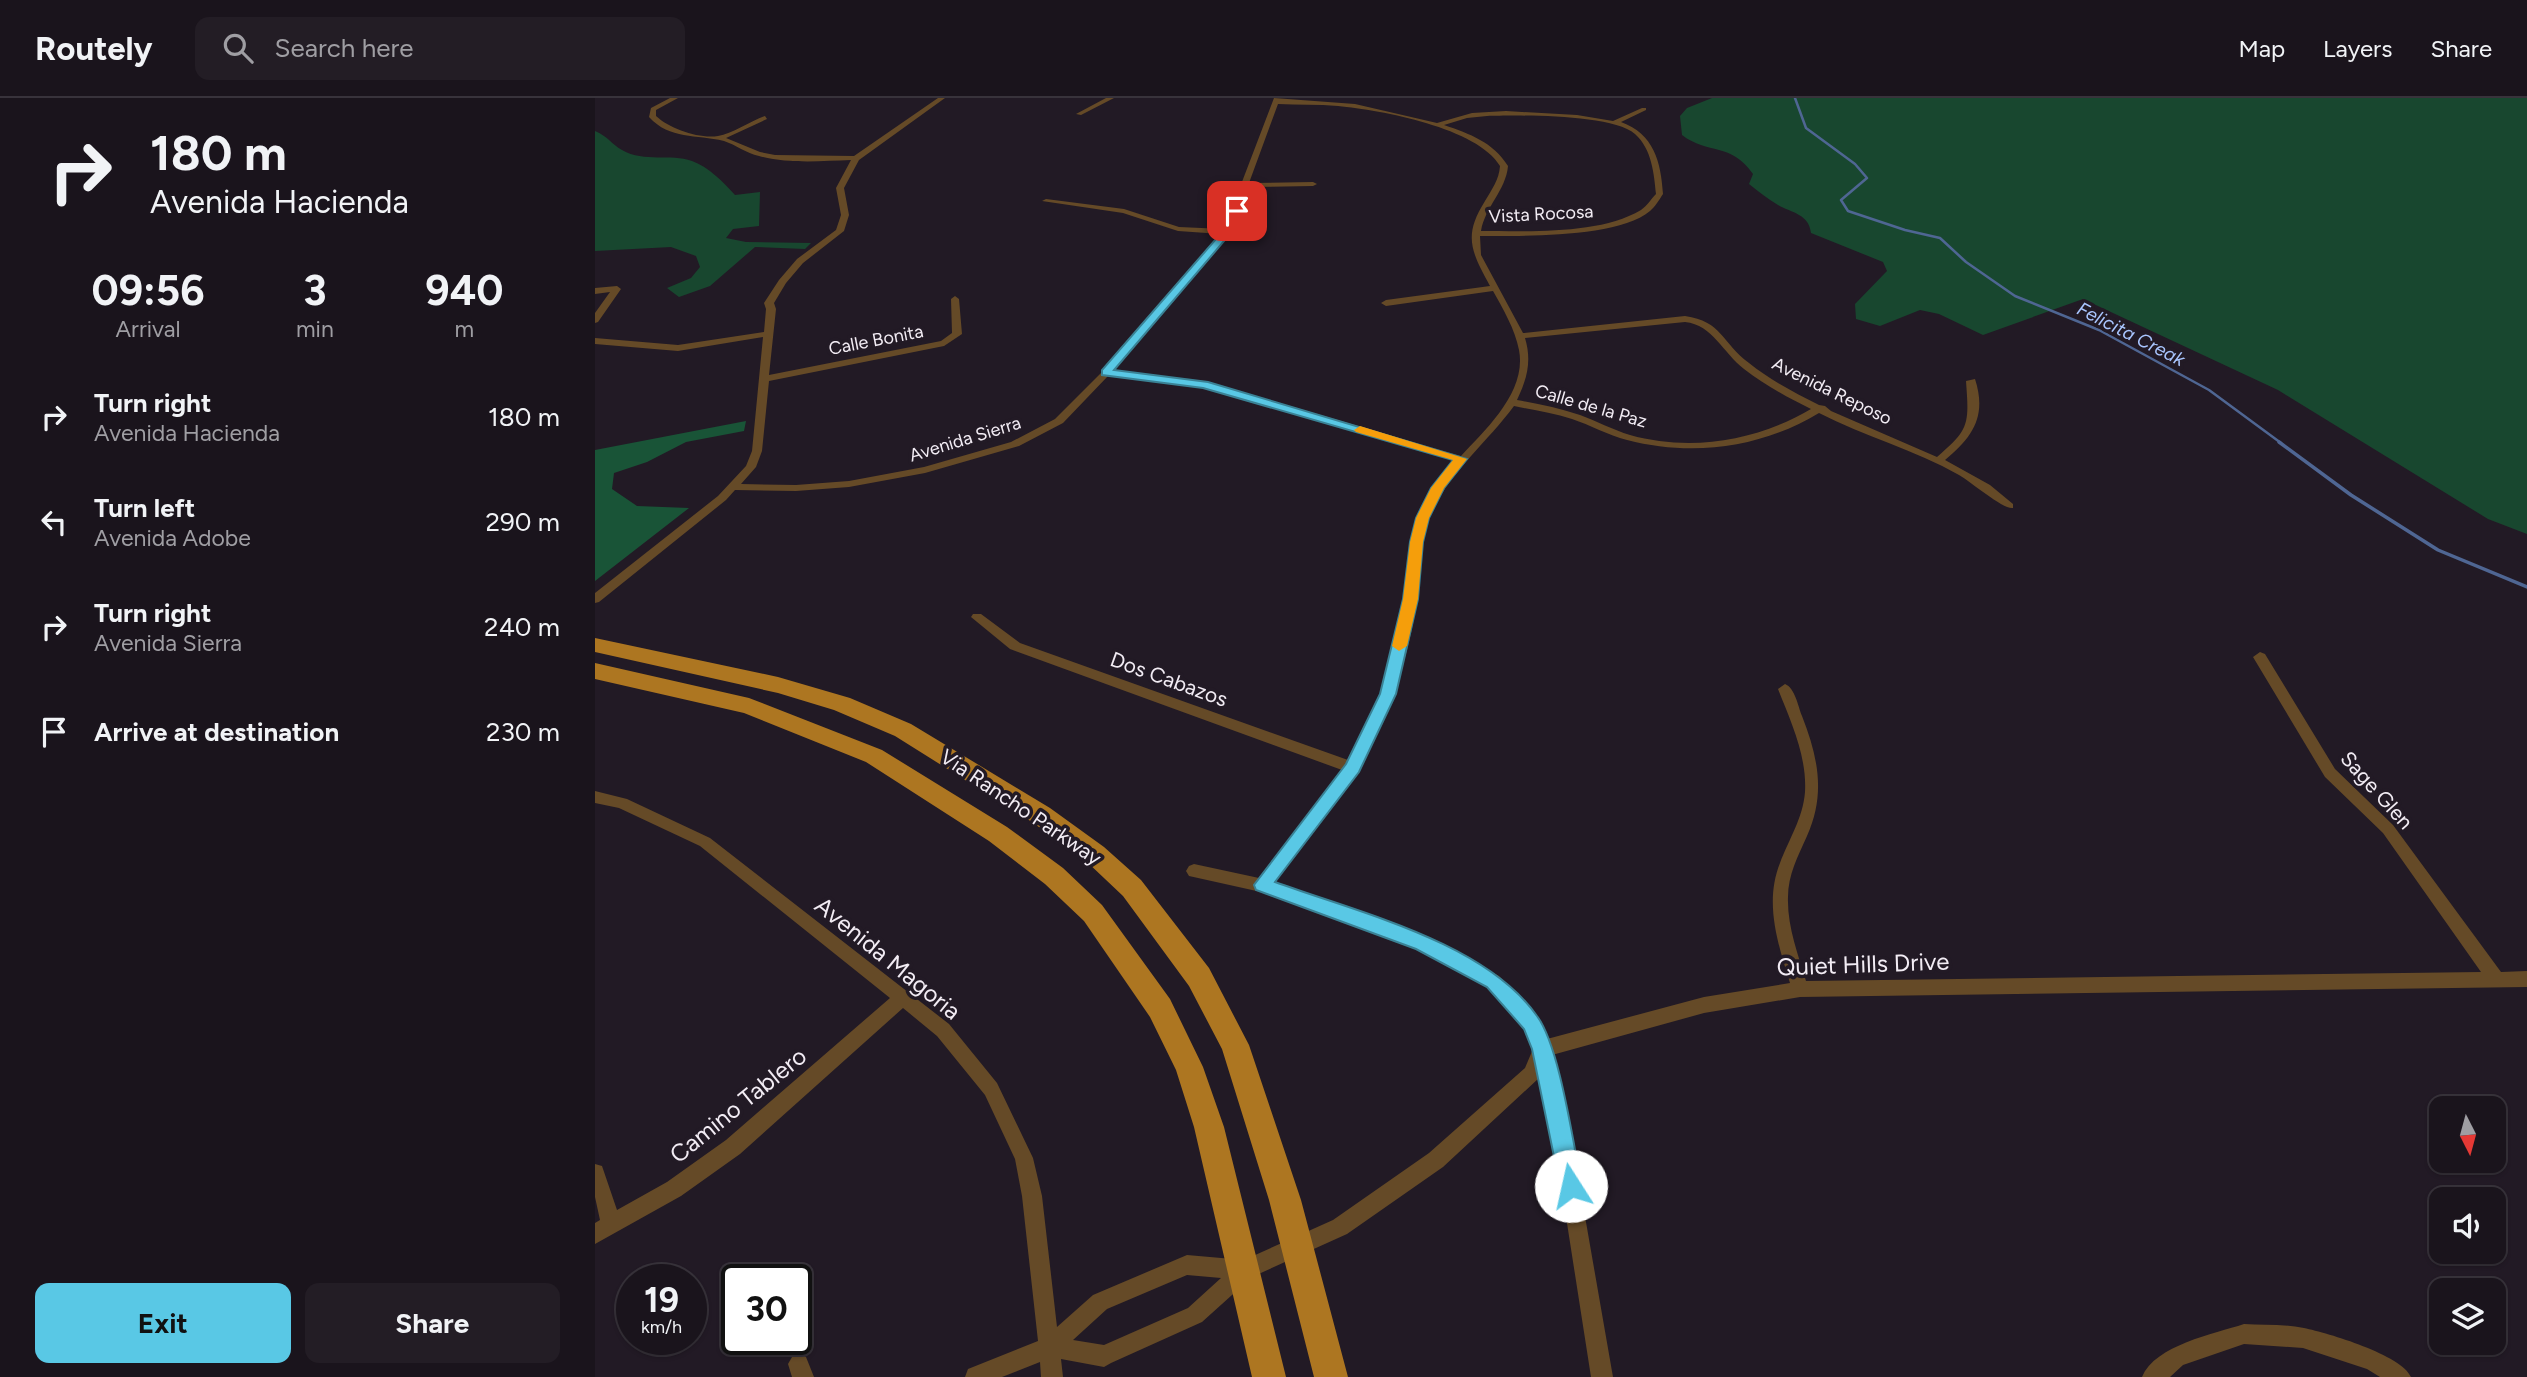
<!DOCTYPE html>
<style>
:root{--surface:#1a141c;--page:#231d25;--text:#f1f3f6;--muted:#9f9ea3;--line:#38333b;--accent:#59c8e5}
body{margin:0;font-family:Figtree,sans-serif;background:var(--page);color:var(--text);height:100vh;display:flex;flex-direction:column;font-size:26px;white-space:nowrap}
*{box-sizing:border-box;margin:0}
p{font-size:23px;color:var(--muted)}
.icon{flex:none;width:38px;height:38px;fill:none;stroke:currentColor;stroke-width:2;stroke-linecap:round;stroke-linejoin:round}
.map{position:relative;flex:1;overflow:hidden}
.details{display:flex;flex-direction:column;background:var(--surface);width:595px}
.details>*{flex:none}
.top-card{background:#1a141c;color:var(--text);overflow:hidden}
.needle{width:46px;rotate:174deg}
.tools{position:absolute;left:1834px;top:998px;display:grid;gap:14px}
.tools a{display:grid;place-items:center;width:77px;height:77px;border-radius:14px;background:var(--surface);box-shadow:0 2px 5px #0004,0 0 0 2px var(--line);font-size:35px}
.speed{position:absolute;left:21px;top:1166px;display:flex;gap:14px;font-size:35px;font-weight:700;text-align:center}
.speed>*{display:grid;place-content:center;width:91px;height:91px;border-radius:50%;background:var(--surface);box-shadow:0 2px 5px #0004,0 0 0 2px var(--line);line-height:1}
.speed small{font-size:18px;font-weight:400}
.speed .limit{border:4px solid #111;border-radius:10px;background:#fff;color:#111}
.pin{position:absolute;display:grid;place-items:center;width:60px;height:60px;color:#fff;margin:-30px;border-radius:14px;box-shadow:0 4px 10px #0006}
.me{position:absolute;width:77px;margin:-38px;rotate:350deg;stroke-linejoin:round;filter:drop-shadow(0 0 5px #0008)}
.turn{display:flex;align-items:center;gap:24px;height:147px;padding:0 35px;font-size:32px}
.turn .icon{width:91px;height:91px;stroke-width:2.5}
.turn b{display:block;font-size:49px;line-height:60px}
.eta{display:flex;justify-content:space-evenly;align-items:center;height:119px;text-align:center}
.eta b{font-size:42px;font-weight:700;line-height:49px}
.primary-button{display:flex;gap:14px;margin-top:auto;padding:14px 35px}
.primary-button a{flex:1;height:80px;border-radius:14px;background:var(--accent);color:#111;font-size:28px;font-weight:700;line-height:80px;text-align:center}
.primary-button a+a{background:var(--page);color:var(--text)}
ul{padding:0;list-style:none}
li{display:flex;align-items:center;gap:21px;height:105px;padding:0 35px}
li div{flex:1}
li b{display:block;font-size:26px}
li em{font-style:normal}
header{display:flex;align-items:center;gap:42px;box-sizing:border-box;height:98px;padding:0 35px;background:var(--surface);border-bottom:2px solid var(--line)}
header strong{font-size:33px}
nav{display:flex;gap:38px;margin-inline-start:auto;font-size:24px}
.search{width:490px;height:63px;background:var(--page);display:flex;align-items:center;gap:18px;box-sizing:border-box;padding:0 24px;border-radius:14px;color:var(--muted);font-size:26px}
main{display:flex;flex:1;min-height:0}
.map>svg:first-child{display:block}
</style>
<header>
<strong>Routely</strong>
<div class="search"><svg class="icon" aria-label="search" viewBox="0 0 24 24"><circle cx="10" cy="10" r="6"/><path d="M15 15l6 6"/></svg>Search here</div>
<nav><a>Map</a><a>Layers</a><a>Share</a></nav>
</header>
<main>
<section class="details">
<div class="top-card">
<div class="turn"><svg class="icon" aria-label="right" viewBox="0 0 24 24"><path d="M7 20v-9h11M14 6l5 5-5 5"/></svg><div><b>180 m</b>Avenida Hacienda</div></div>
</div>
<div class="eta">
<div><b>09:56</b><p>Arrival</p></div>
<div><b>3</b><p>min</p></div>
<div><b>940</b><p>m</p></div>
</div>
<ul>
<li><svg class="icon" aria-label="right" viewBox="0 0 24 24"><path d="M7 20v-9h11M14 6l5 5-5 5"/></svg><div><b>Turn right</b><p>Avenida Hacienda</p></div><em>180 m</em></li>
<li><svg class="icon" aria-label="left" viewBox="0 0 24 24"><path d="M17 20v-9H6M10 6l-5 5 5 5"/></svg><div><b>Turn left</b><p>Avenida Adobe</p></div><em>290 m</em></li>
<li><svg class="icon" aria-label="right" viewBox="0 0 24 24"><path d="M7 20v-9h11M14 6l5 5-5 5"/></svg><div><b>Turn right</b><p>Avenida Sierra</p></div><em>240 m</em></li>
<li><svg class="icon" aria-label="arrive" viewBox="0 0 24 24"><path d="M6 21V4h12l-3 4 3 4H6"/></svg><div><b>Arrive at destination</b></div><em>230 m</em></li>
</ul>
<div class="primary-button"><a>Exit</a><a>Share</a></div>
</section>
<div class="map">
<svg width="1932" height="1279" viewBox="0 0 1932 1279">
<rect width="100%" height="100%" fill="#221a25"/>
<g fill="#18472f">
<path d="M 1117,0 L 1932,0 L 1932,436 L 1893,421 L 1683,292 L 1488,201 L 1388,237 L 1344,216 L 1325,212 L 1285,228 L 1261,221 L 1260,206 L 1292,173 L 1288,164 L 1216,135 C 1214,116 1197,115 1183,107 C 1173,101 1163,93 1154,86 L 1158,76 C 1136,44 1113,57 1087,37 L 1085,18 L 1092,10 Z"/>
<path d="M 0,33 C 14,39 16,46 27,52 C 50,65 75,55 97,63 C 114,69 128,84 140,97 L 165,94 L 164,128 L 138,131 L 131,140 L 151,144 L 216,145 L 210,151 L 160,149 L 115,188 L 84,199 L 72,190 L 96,180 L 105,169 L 101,158 L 76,149 L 0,153 Z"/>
</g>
<polygon fill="#195437" points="151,323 149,333 91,344 52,364 19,375 17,391 42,408 94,410 0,483 0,352"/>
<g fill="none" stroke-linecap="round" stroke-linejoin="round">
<polyline stroke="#4f6693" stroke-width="2.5" points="1200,0 1211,30 1260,66 1272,80 1246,102 1253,113 1310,132 1345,140 1371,164 1420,198 1504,232 1614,292 1686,345"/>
<polyline stroke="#4f6693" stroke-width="3.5" points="1684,344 1756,397 1843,452 1932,489"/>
<g fill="#654a27" fill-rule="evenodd">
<path d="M 75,0 L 83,0 L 61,12 L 61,18 C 75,31 104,41 123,38 C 137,36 156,23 170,18 L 172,21 L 131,40 L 165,54 L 180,57 L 259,58 L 343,0 L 350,0 L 264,62 L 249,90 L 254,117 L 249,133 L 208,165 L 191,185 L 179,205 L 181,211 L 174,277 L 346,243 L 357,235 L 356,201 L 360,198 L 364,201 L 367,236 L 349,248 L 174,283 L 167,353 L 161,369 L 146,386 L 201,387 L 254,383 L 329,369 L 416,344 L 460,321 L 508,273 L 626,136 L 583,133 L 528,115 L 447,103 L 451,101 L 529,111 L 584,129 L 629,131 L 679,0 L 760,6 L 842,25 L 877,15 L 911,13 L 982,17 L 1018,23 L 1047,10 L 1051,10 L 1051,12 L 1026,24 C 1059,36 1066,64 1068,96 C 1064,102 1060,109 1055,113 C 1023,140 926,138 885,138 L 886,157 L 928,235 L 1090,218 C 1127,223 1127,245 1154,265 C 1175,282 1200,295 1224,307 L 1230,308 L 1236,313 L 1342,359 C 1375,331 1374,326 1371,283 L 1380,281 C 1392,318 1378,339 1350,362 L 1395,387 L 1418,406 L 1418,410 C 1409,412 1376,384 1364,377 C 1320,352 1269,338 1224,315 C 1166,350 1098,359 1032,342 C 1013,337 995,327 977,321 C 958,315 938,312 919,308 C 891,346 850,378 833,423 C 823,448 825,476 822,502 C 813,562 795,616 764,668 L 763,674 L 760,675 L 678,784 L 833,840 L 904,878 L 942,919 L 952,941 L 1109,899 L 1195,885 C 1183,846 1169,805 1185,765 C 1194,741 1208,720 1210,694 C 1212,658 1196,624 1183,591 L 1190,586 C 1200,590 1203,608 1207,618 C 1223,659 1231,696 1212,738 C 1203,758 1193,777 1193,799 C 1192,828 1203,856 1211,883 L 1886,874 L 1788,735 L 1730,679 L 1658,559 L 1665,554 L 1670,556 L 1740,671 L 1798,727 L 1906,874 L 1932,873 L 1932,889 L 1205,899 L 1109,915 L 957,957 L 980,1061 L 1018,1279 L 996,1279 L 962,1061 L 944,980 L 848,1069 L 752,1136 L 657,1179 L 607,1224 L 516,1265 L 509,1269 L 466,1261 L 468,1279 L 446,1279 L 445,1264 L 407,1279 L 370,1279 L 373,1271 L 443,1243 L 427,1098 L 420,1061 L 390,997 L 342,938 L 308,910 L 145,1056 L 86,1098 L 0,1146 L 0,1125 L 5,1122 L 0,1099 L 0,1066 L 7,1068 L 22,1112 L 72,1084 L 131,1042 L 295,900 L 105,748 L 24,710 L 0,705 L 0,693 L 32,701 L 115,740 L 354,926 L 402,985 L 438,1060 L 447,1098 L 462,1229 L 498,1197 L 592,1157 L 649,1162 L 738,1122 L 834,1055 L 930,970 L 938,951 L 930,930 L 892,888 L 821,850 L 666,794 L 594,778 L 591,773 L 594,768 L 599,766 L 664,780 L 747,672 L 415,551 L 376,519 L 378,516 L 386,516 L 425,545 L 753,662 C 780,618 796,573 806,522 C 812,492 810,460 819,431 C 826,405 843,383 861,363 L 608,289 L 513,278 L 468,325 L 424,348 L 330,375 L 254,389 L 201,393 L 140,392 L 131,402 L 4,504 L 0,505 L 0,495 L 123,398 L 151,368 L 157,353 L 168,239 L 83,253 L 0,246 L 0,240 L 83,247 L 169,234 L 171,211 L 169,205 L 184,182 L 202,161 L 241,132 L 246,117 L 241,90 L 256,62 C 226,63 193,66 164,58 C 151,55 141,47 129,43 C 101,36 75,42 54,19 L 56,10 ZM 683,6 C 703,7 723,6 743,8 C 786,12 883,30 905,68 C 904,82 897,91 890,103 C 868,138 876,153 895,188 L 791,202 L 786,205 L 791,208 L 898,193 C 908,211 920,231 924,252 C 932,294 891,331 866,358 L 609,283 L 518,273 L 635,136 L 653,89 L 718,88 L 722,86 L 718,84 L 654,85 ZM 892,18 C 924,17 1017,16 1040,36 C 1057,51 1059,76 1061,96 C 1056,101 1052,108 1046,112 C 1004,137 933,133 886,133 C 890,109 911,92 913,68 C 898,44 875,36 849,27 L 872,20 ZM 1090,224 C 1118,227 1128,255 1149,271 C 1170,287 1193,300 1216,311 C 1162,343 1096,354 1035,337 C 1018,332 1002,323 985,317 C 964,310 943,306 922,302 C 932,281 937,263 930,240 ZM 592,1177 L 626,1180 L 593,1210 L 509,1247 L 478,1242 L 512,1211 Z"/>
<polygon points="511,0 519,0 486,17 481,16"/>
<polygon points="22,188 26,191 3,224 0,225 0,215 15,194 0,196 0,190"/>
<path d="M 1649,1226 C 1668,1227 1690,1226 1709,1230 C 1733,1235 1807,1257 1816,1279 L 1785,1279 L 1772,1271 L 1708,1250 L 1649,1246 L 1588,1267 L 1575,1279 L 1547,1279 C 1560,1247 1619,1236 1649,1226 Z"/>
<polygon points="204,1255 211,1259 219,1279 197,1279 193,1266 197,1259"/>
</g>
<g fill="#ad7621" fill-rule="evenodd">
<polygon points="0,540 183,579 255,600 316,626 455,710 509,749 546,782 614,870 654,947 706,1102 753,1279 719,1279 674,1102 627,951 594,888 528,798 491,763 437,724 300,638 239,612 183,595 0,554"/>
<polygon points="0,565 154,600 287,652 412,729 468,770 507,807 575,901 608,969 629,1029 691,1279 657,1279 599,1029 581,972 555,919 489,823 450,786 394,743 271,664 149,615 0,581"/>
</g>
</g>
<path fill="#59c8e5" stroke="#3a8295" stroke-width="2" d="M 642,110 L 646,113 L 635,136 L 519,272 L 613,284 L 872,361 L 849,390 L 834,420 L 828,444 L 823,501 L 801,596 L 764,674 L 680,784 C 762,814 890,844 942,918 C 965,949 978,1046 987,1088 L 983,1095 L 976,1099 L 968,1095 L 965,1088 L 937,951 L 929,931 L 892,889 L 821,851 L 661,792 L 659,787 L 751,666 L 785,596 L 808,501 L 815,444 L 821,420 L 836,390 L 858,362 L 608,290 L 507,277 L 507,272 L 628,133 L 637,113 Z"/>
<polygon fill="#f59e0b" points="765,328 872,361 849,390 834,420 828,444 823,501 812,548 804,553 797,548 808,501 815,444 821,420 836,390 858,362 761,334 759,332"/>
<g text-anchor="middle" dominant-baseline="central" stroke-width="7" stroke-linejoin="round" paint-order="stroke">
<g font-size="18" fill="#f2ecf4" stroke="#221a25">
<text transform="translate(946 116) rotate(-3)">Vista Rocosa</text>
<text transform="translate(281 242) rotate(-11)">Calle Bonita</text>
<text transform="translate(1237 293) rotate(26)">Avenida Reposo</text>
<text transform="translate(996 308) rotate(16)">Calle de la Paz</text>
<text transform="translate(370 341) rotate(-17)">Avenida Sierra</text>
</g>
<g font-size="19" font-style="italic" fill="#a9c5fe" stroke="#221a25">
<text transform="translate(1536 236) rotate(27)">Felicita Creak</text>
</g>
<g font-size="21" fill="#f2ecf4" stroke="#221a25">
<text transform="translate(574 581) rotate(20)">Dos Cabazos</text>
<text transform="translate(1782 692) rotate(48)">Sage Glen</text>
<text transform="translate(426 709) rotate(34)">Via Rancho Parkway</text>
</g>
<g font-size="24" fill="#f2ecf4" stroke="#221a25">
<text transform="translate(293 860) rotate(39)">Avenida Magoria</text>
<text transform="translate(1268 866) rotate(-2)">Quiet Hills Drive</text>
<text transform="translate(143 1007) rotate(-39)">Camino Tablero</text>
</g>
</g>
</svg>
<div class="tools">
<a><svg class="needle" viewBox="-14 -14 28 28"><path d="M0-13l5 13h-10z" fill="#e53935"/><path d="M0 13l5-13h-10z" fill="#9f9ea3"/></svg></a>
<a><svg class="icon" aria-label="sound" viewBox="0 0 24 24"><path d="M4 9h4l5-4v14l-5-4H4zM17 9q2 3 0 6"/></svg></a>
<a><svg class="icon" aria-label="layers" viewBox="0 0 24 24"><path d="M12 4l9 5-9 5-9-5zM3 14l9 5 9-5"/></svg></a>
</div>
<div class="speed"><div>19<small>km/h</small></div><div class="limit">30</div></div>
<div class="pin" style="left:642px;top:113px;background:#d93025"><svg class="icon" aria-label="arrive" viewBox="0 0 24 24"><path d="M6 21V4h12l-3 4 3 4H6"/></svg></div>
<svg class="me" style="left:976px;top:1088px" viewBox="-20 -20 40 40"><circle r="19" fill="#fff"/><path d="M0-13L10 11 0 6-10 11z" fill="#59c8e5"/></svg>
</div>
</main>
